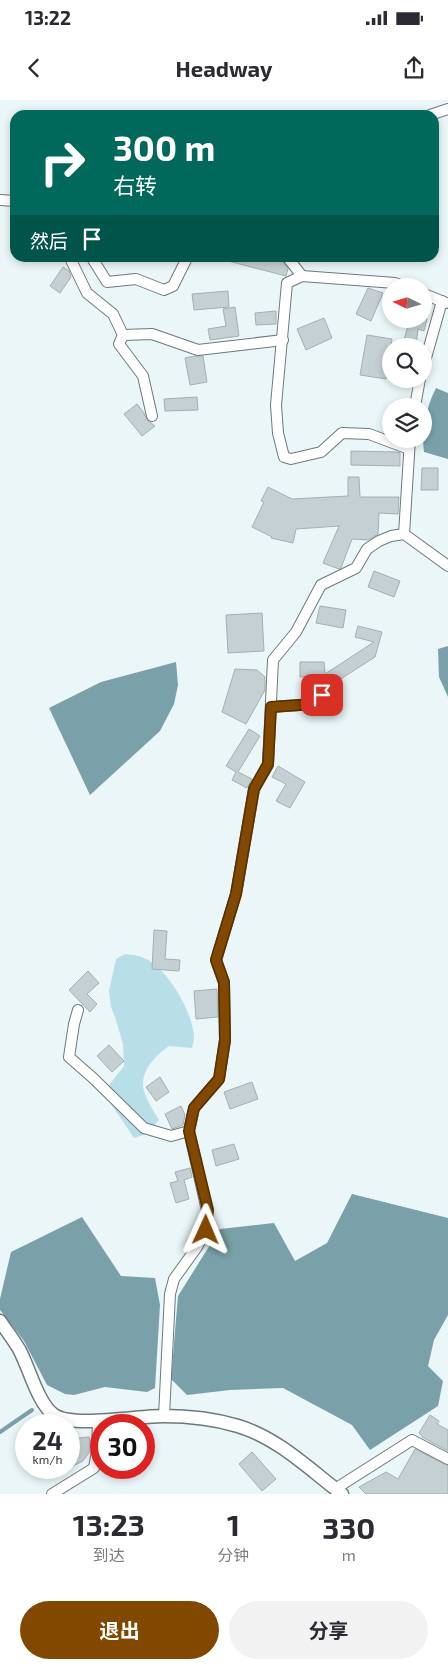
<!DOCTYPE html>
<html lang="zh">
<meta charset="utf-8">
<style>
:root{--surface:#fff;--page:#f2f2f3;--text:#2b2b33;--muted:#7c7c81;--accent:#824800}
body{margin:0;font-family:"Exo 2","Noto Sans SC",sans-serif;background:var(--page);color:var(--text);height:100vh;display:flex;flex-direction:column;font-size:19px;white-space:nowrap}
*{box-sizing:border-box;margin:0}
p{font-size:16px;color:var(--muted)}
.icon{flex:none;width:28px;height:28px;fill:none;stroke:currentColor;stroke-width:2;stroke-linecap:round;stroke-linejoin:round}
.map{position:relative;height:1394px;overflow:hidden}
.panel{display:flex;flex-direction:column;background:var(--surface);flex:1}
.panel>*{flex:none}
.hud{position:absolute;left:10px;top:10px;width:429px;height:152px;border-radius:15px;box-shadow:0 2px 8px #0003;background:#00695c;color:#fff;overflow:hidden}
.needle{width:32px;rotate:275deg}
.controls{position:absolute;left:382px;top:178px;display:grid;gap:10px}
.controls a{display:grid;place-items:center;width:50px;height:50px;border-radius:50%;background:var(--surface);box-shadow:0 2px 8px #0003;font-size:25px}
.speed{position:absolute;left:15px;top:1314px;display:flex;gap:10px;font-size:25px;font-weight:700;text-align:center}
.speed>*{display:grid;place-content:center;width:65px;height:65px;border-radius:50%;background:var(--surface);box-shadow:0 2px 8px #0003;line-height:1}
.speed small{font-size:12px;font-weight:400}
.speed .limit{border:8px solid #d22;background:#fff;color:#111}
.pin{position:absolute;display:grid;place-items:center;width:42px;height:42px;color:#fff;margin:-21px;border-radius:10px;box-shadow:0 2px 8px #0006}
.me{position:absolute;width:55px;margin:-28px;rotate:1deg;stroke-linejoin:round;filter:drop-shadow(0 0 4px #0008)}
.turn{display:flex;align-items:center;gap:18px;height:105px;padding:0 20px;font-size:22px}
.turn .icon{width:65px;height:65px;stroke-width:2.5}
.turn b{display:block;font-size:35px;line-height:42px}
.then{display:flex;align-items:center;height:48px;padding:0 20px;background:#0003;gap:10px;font-size:19px}
.eta{display:flex;justify-content:space-evenly;align-items:center;height:85px;text-align:center}
.eta b{font-size:30px;font-weight:700;line-height:35px}
.action{display:flex;gap:10px;margin-top:auto;padding:10px 20px}
.action a{flex:1;height:58px;border-radius:30px;background:var(--accent);color:#fff;font-size:20px;font-weight:700;line-height:58px;text-align:center}
.action a+a{background:var(--page);color:var(--text)}
.status{display:flex;justify-content:space-between;align-items:center;height:35px;padding:0 25px;background:var(--surface);direction:ltr}
.status svg{height:14px;fill:currentColor}
header{display:flex;justify-content:space-between;align-items:center;height:65px;padding:0 20px;background:var(--surface);font-size:22px;font-weight:700}
.map>svg:first-child{display:block}
</style>
<div class="status"><b>13:22</b><svg viewBox="0 0 49 12"><path d="M0 12V9h3v3zM5 12V6h3v6zM10 12V3h3v9zM15 12V0h3v12zM26 1h20v11H26zM47 4h2v5h-2z"/></svg></div>
<header><svg class="icon" aria-label="back" viewBox="0 0 24 24"><path d="M15 5l-7 7 7 7"/></svg>Headway<svg class="icon" aria-label="share" viewBox="0 0 24 24"><path d="M12 15V3M7 8l5-5 5 5M5 13v7h14v-7"/></svg></header>
<div class="map">
<svg width="448" height="1394" viewBox="0 0 448 1394">
<rect width="100%" height="100%" fill="#eaf6f8"/>
<path fill="#b8dfe7" d="M 125,854 C 133,855 142,856 148,860 C 169,872 192,911 194,936 C 194,940 193,944 192,948 L 169,946 C 152,958 135,977 147,999 C 150,1006 155,1013 159,1020 L 146,1034 L 134,1038 L 109,1001 L 110,984 L 124,966 L 123,944 L 115,917 L 111,907 L 109,891 L 116,859 Z"/>
<g fill="#7aa1aa">
<path d="M 436,288 L 448,293 L 448,359 L 424,352 C 421,333 426,307 436,288 Z"/>
<polygon points="448,546 448,597 439,577 438,549"/>
<polygon points="176,562 178,585 174,604 160,631 90,695 49,608 101,582"/>
<polygon points="352,1094 448,1118 448,1215 434,1240 428,1266 443,1281 438,1306 370,1350 352,1325 283,1288 230,1290 187,1295 171,1279 178,1196 220,1129 274,1123 295,1161 327,1143"/>
<polygon points="82,1117 121,1176 155,1178 160,1205 155,1288 147,1292 105,1287 74,1295 65,1294 47,1285 24,1241 0,1210 0,1199 11,1152"/>
</g>
<g fill="none" stroke-linecap="round" stroke-linejoin="round">
<polyline stroke="#7aa1aa" stroke-width="4" points="0,1332 32,1310"/>
</g>
<g fill="#c4d0d3" stroke="#a4afb2">
<polygon points="228,158 277,158 281,159 288,169 286,176 228,161"/>
<polygon points="63,167 69,171 71,177 60,193 50,186"/>
<polygon points="368,188 383,193 371,221 356,214"/>
<polygon points="228,191 229,207 194,210 192,194"/>
<polygon points="235,207 239,236 210,240 208,229 226,226 223,209"/>
<polygon points="276,211 276,224 256,225 255,213"/>
<polygon points="324,218 332,238 306,250 297,229"/>
<polygon points="392,219 427,219 424,231 418,229 416,246 402,246 408,226 392,222"/>
<polygon points="367,235 392,239 386,279 360,275"/>
<polygon points="195,256 203,256 207,282 190,285 185,258"/>
<polygon points="197,297 198,310 165,311 164,299"/>
<polygon points="137,304 144,313 147,320 155,326 142,336 124,314"/>
<polygon points="351,351 397,352 400,353 400,366 351,365"/>
<polygon points="422,368 438,368 438,390 421,390"/>
<polygon points="348,377 359,377 360,397 399,397 398,414 379,413 378,434 368,440 352,439 341,468 339,469 323,463 339,426 296,429 293,443 271,438 272,437 252,427 264,402 261,401 268,387 292,399 348,396"/>
<polygon points="374,471 400,481 394,497 368,487"/>
<polygon points="320,506 346,510 343,528 316,523"/>
<polygon points="262,513 264,551 228,553 226,515"/>
<polygon points="358,526 382,532 375,557 339,580 337,576 300,577 300,562 324,562 325,574 374,542 355,537"/>
<polygon points="235,569 257,570 265,577 265,590 246,624 222,612"/>
<polygon points="249,629 260,636 238,672 252,679 247,688 232,680 236,672 226,666"/>
<polygon points="278,666 305,682 290,708 276,701 286,684 272,677"/>
<polygon points="154,830 167,831 165,859 180,860 179,871 152,869"/>
<polygon points="88,871 99,883 87,894 97,904 90,912 69,890"/>
<polygon points="217,889 218,917 196,919 194,891"/>
<polygon points="109,945 124,961 112,972 97,956"/>
<polygon points="160,977 169,992 156,1001 146,987"/>
<polygon points="252,982 258,999 230,1009 224,992"/>
<polygon points="181,1006 185,1015 183,1025 172,1029 165,1014"/>
<polygon points="234,1044 239,1059 216,1066 212,1050"/>
<polygon points="190,1068 192,1077 184,1080 189,1099 176,1103 170,1083 178,1081 175,1072"/>
<polygon points="430,1315 439,1321 437,1324 448,1330 448,1351 422,1337 422,1336 419,1333"/>
<polygon points="89,1337 90,1342 90,1351 83,1361 69,1368 69,1339"/>
<polygon points="415,1349 448,1366 448,1394 366,1394 359,1387 386,1372 398,1379"/>
<polygon points="252,1352 276,1379 262,1391 239,1364"/>
</g>
<g fill="none" stroke-linecap="round" stroke-linejoin="round">
<defs>
<g id="minor">
<polyline points="430,15 448,9"/>
<polyline points="0,100 15,101"/>
<polyline points="70,158 87,193 113,214 123,235"/>
<polyline points="92,158 107,182 136,179 164,190 173,186 187,158"/>
<polyline points="288,158 302,176"/>
<polyline points="403,186 395,183 302,176 287,183 276,305 278,333 284,357 291,359 321,352 342,333 369,334 409,349"/>
<polyline points="424,194 446,203"/>
<polyline points="424,265 442,201"/>
<polyline points="415,306 420,279"/>
<polyline points="152,316 143,276 119,244 123,235 152,234 198,250 283,240"/>
<polyline points="404,434 410,339"/>
<polyline points="271,607 314,604 330,585"/>
<polyline points="78,910 74,924 69,957 93,978 144,1028 171,1036 189,1031"/>
<polyline points="164,1316 170,1194 174,1179 197,1147 206,1130 207,1111 189,1031 194,1008 219,979 225,940 224,883 216,860 236,794 254,689 268,665 273,560 296,532 321,485 356,468 367,449 379,441 391,436 404,434 448,466"/>
<polyline points="335,1389 412,1340 448,1359"/>
<polyline points="52,1394 94,1368 97,1351 98,1320"/>
</g>
<path id="tertiary" d="M 0,1221 C 6,1230 13,1239 19,1249 C 29,1267 38,1304 54,1315 C 73,1328 138,1316 163,1316 C 187,1316 215,1319 238,1326 C 278,1338 309,1369 342,1394"/>
</defs>
<use href="#minor" stroke="#6e797b" stroke-width="12"/>
<use href="#tertiary" stroke="#6e797b" stroke-width="15"/>
<use href="#minor" stroke="#fff" stroke-width="10"/>
<use href="#tertiary" stroke="#fff" stroke-width="12"/>
</g>
<g fill="none" stroke-linecap="round" stroke-linejoin="round">
<defs>
<polyline id="route" points="206,1130 208,1110 189,1031 194,1008 219,979 225,940 224,882 216,860 236,794 254,689 268,664 271,607 314,604 322,595"/>
</defs>
<use href="#route" stroke="#542f00" stroke-width="12"/>
<use href="#route" stroke="#824800" stroke-width="9"/>
</g>
</svg>
<div class="controls">
<a><svg class="needle" viewBox="-14 -14 28 28"><path d="M0-13l5 13h-10z" fill="#e53935"/><path d="M0 13l5-13h-10z" fill="#7c7c81"/></svg></a>
<a><svg class="icon" aria-label="search" viewBox="0 0 24 24"><circle cx="10" cy="10" r="6"/><path d="M15 15l6 6"/></svg></a>
<a><svg class="icon" aria-label="layers" viewBox="0 0 24 24"><path d="M12 4l9 5-9 5-9-5zM3 14l9 5 9-5"/></svg></a>
</div>
<div class="speed"><div>24<small>km/h</small></div><div class="limit">30</div></div>
<div class="pin" style="left:322px;top:595px;background:#d93025"><svg class="icon" aria-label="arrive" viewBox="0 0 24 24"><path d="M6 21V4h12l-3 4 3 4H6"/></svg></div>
<svg class="me" style="left:206px;top:1130px" viewBox="-20 -20 40 40"><path d="M0-17L14 15 0 8-14 15z" fill="#824800" stroke="#fff" stroke-width="4"/></svg>
<div class="hud">
<div class="turn"><svg class="icon" aria-label="right" viewBox="0 0 24 24"><path d="M7 20v-9h11M14 6l5 5-5 5"/></svg><div><b>300 m</b>右转</div></div>
<div class="then">然后<svg class="icon" aria-label="arrive" viewBox="0 0 24 24"><path d="M6 21V4h12l-3 4 3 4H6"/></svg></div>
</div>
</div>
<section class="panel">
<div class="eta">
<div><b>13:23</b><p>到达</p></div>
<div><b>1</b><p>分钟</p></div>
<div><b>330</b><p>m</p></div>
</div>
<div class="action"><a>退出</a><a>分享</a></div>
</section>
